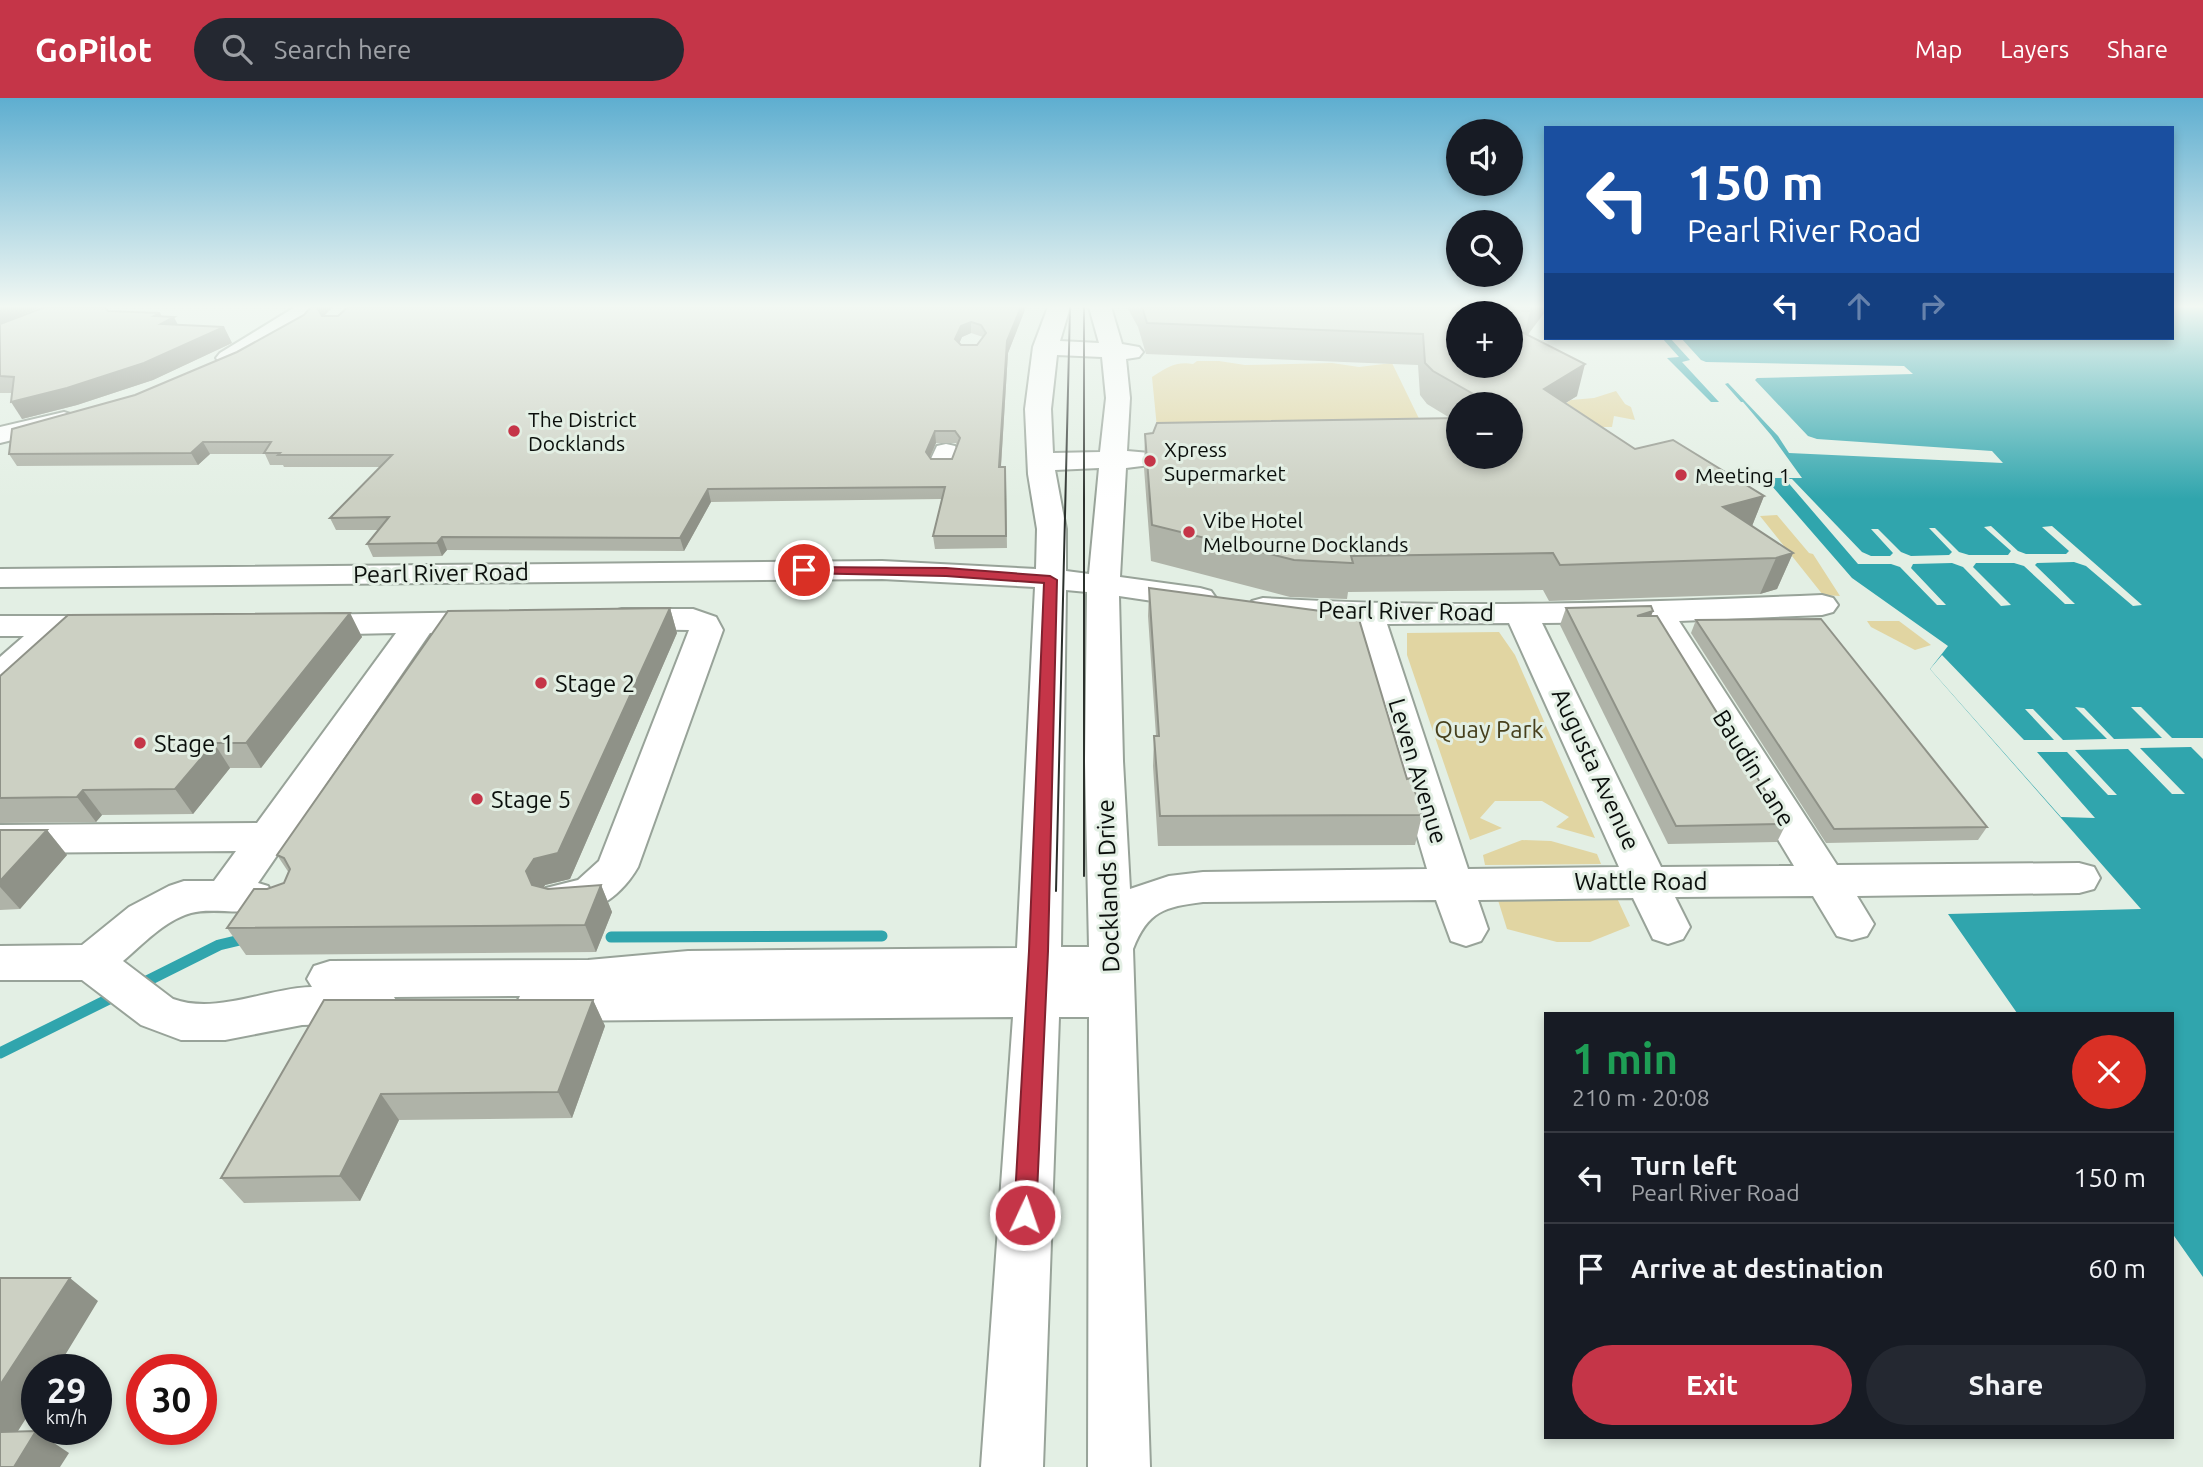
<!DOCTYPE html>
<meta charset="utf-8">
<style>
:root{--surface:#171b24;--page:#242831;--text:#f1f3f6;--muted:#9ea1a6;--line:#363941;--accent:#c53548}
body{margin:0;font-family:Ubuntu,sans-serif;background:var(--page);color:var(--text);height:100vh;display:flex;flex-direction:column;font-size:26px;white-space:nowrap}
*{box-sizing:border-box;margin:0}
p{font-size:23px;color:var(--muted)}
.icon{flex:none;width:38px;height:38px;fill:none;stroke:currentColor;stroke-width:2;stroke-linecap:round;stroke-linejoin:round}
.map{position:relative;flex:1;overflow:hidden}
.sheet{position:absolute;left:1544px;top:914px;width:630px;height:427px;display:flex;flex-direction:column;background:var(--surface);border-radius:0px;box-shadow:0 4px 10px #0003}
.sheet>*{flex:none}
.banner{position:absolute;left:1544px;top:28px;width:630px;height:214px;border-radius:0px;box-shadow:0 4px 10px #0003;background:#1a4fa0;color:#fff;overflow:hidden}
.fabs{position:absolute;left:1446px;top:21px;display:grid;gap:14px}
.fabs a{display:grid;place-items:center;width:77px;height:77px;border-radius:50%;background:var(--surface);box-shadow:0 4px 10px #0003;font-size:35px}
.speed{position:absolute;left:21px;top:1256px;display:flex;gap:14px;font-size:35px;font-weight:700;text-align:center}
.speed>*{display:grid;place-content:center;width:91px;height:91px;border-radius:50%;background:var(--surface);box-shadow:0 4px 10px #0003;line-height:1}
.speed small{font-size:18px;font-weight:400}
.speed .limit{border:10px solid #d22;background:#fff;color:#111}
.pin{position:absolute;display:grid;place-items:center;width:60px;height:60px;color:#fff;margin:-30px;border:4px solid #fff;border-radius:50%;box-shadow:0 2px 7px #0007}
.me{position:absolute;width:77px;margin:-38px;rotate:3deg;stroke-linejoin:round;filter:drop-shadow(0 0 5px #0008)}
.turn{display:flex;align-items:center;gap:24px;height:147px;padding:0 28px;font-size:32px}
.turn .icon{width:91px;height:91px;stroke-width:2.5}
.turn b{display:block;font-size:49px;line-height:60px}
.lanes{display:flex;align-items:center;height:66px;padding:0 28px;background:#0003;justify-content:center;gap:35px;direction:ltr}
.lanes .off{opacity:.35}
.round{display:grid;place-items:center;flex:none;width:74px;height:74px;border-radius:37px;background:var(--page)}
.summary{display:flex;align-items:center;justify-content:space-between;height:119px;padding:0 28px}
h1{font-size:42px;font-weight:700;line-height:52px;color:#1e9e55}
.action{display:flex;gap:14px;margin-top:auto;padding:14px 28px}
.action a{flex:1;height:80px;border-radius:42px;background:var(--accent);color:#fff;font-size:28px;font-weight:700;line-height:80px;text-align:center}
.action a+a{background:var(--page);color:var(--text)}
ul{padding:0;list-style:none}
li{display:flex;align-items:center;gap:21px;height:91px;padding:0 28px;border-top:2px solid var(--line)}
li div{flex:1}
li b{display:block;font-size:26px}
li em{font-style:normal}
header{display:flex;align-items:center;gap:42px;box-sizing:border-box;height:98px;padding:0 35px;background:var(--accent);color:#fff}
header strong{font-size:33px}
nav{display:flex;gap:38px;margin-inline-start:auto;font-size:24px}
.search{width:490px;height:63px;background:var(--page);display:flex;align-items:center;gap:18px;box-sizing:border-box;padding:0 24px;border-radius:38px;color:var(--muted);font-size:26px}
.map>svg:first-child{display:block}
</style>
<header>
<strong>GoPilot</strong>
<div class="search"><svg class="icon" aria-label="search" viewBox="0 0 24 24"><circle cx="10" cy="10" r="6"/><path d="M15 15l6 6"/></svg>Search here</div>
<nav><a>Map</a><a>Layers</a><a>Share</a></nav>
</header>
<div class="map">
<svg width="2203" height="1369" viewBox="0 0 2203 1369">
<rect width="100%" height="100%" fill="#e3efe4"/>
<g fill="#e1d5a2">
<path d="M 1197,263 L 1219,263 L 1245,267 L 1332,265 L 1359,269 L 1392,265 L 1425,333 L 1158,340 L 1152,279 C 1166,270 1176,263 1193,266 Z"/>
<polygon points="1616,293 1625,306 1631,309 1635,322 1614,318 1612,329 1579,329 1557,311 1571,302 1594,300"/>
<polygon points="1777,417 1809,455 1813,456 1840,498 1823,497 1760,418"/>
<polygon points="1867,523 1899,523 1931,547 1915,552 1871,529"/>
<polygon points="1499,534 1515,557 1595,740 1556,729 1569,719 1542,703 1495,703 1480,720 1502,730 1470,742 1407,557 1407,535"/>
<polygon points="1522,742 1551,743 1597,756 1601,766 1485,767 1483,757"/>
<polygon points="1616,798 1630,828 1590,844 1557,844 1507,831 1497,799"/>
</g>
<polygon fill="#30a5ad" points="2172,209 2203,209 2203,1179 2172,1135 2172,915 2017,915 1948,816 2141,811 1930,571 1948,548 1852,480 1765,380 1802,380 1771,337 1743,304 1711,304 1667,260 1679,259 1662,240 2172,240"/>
<g fill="#e3efe4">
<polygon points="1670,240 1681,240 1701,262 1706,264 1904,268 1913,276 1757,280 1755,282 1808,338 1817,341 1992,353 2003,365 1789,355 1778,338 1728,285 1725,286 1741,304 1719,304 1682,264 1690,262"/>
<polygon points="1785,381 1792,381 1862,454 1871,458 1890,458 1893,455 1871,431 1878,431 1901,454 1911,458 1949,457 1952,454 1929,430 1935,430 1959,454 1969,457 2008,457 2011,453 1984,429 1991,428 2018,453 2026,456 2066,456 2069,453 2042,429 2052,428 2142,507 2133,508 2086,468 2074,464 2037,465 2035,467 2075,506 2065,506 2024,468 2014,465 1976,465 1973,469 2011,507 2001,508 1963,469 1952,465 1913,466 1911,470 1946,507 1937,507 1900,469 1891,466 1858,466"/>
<polygon points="1942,557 2024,642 2054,642 2025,611 2033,611 2063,642 2107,641 2075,609 2084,610 2114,641 2162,640 2131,609 2141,609 2172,640 2203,640 2203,661 2191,649 2140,650 2185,696 2172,696 2128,651 2075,652 2117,697 2108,697 2067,654 2037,654 2095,720 2061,719 1930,571"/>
</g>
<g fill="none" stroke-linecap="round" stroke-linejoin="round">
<g stroke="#30a5ad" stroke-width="11">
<polyline points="611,839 882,838"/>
<polyline points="137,888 219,847 240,842"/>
<polyline points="0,955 119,896"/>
</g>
<defs>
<g id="minor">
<polygon points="17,209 54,209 51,214 0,228 0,214"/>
<polygon points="295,209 320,209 304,225 236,265 220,265 216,260 220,255"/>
<path d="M 1048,209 L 1070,209 L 1060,243 L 1099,245 L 1089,209 L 1111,209 L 1122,246 L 1139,249 L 1143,254 L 1139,259 L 1126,261 L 1130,300 L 1127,353 L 1150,355 L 1154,361 L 1150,367 L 1126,370 L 1120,479 L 1200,490 L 1211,493 L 1216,500 L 1211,507 L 1200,510 L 1119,498 L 1123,663 L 1130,791 L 1169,778 L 1203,774 L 1427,771 L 1354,525 L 1252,517 L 1247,510 L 1252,503 L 1263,500 C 1449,511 1636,505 1822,497 L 1833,500 L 1838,507 L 1833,514 L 1822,517 L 1679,523 L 1837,767 L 2079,765 L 2094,769 L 2100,780 L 2094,791 L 2079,795 L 1857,798 L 1874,826 L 1867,838 L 1852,842 L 1837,838 L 1813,798 L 1675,799 L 1690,829 L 1683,841 L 1668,846 L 1653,841 L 1633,800 L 1478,802 L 1488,831 L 1481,843 L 1466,848 L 1451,843 L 1436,802 L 1203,804 C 1164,809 1148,813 1133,851 L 1150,1369 L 1088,1369 L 1089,919 L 1059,919 L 1043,1369 L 981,1369 L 1013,919 L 540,923 L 524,917 L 517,904 L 520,898 L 394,899 L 398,906 L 391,919 L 375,925 L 302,927 L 225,942 L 181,942 L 141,927 L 82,882 L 0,882 L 0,848 L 82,847 L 129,809 L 169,788 L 184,783 L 214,783 L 236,753 L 0,755 L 0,727 L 257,725 L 396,535 L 304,537 L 292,534 L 288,527 L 292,520 L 304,517 L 492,514 L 504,517 L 508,524 L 504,531 L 492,534 L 430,535 L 258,785 L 268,788 L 274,799 L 268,810 C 241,818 212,809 191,815 C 165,822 142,847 123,863 L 173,901 C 217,917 267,890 312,889 L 307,881 L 314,868 L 330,863 L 588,862 L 688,853 L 1017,850 L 1035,489 L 882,481 L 0,489 L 0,471 L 882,463 L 1036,471 L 1037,431 L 1028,376 L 1025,311 L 1033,249 ZM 1057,257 L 1102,259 L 1106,300 L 1100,354 L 1053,355 L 1051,311 ZM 1099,370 L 1089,476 L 1066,473 L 1066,431 L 1055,372 ZM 1066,492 L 1087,494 L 1085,663 L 1089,849 L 1061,849 ZM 1647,524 L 1794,768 L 1661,769 L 1542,525 ZM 1509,525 L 1619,769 L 1468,771 L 1387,526 Z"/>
<polygon points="64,314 73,317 77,322 73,327 0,345 0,329"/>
<polygon points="946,346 955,348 959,354 953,371 943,373 933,371 929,365 937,348"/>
<path d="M 622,511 L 693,511 L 716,519 L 723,532 L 638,769 C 619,802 585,824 546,812 L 540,801 L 546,790 L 578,782 L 599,763 L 689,532 L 622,531 L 610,528 L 606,521 L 610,514 Z"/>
<polygon points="0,518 107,518 119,521 123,528 119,535 107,538 63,538 12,584 0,587 0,559 24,538 0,538"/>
</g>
</defs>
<use href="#minor" stroke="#98a399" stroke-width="4"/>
<use href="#minor" fill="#fff" fill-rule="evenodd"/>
<g stroke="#2b302c" stroke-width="2">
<polyline points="1084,209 1084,778"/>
<polyline points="1056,793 1070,209"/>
</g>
</g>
<g fill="#afb3a8" fill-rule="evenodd">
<polygon points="0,209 41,209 1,226 108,213 160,215 162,219 178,227 224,229 232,245 153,282 77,307 22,321 12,295 0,295"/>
<path d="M 1026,209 L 1008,255 L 1001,369 L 1006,382 L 1007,450 L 935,451 L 933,438 L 942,401 L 711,404 L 684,453 L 447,452 L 442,458 L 373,459 L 367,446 L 378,432 L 336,432 L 330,420 L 380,369 L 284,369 L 283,367 L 270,367 L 265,356 L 210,356 L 198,367 L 17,368 L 9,356 L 135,297 L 324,218 ZM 971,235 L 983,239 L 977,247 L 961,247 L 959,245 L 962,239 ZM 936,345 L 956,345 L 957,348 L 952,361 L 931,361 L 930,360 Z"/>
<path d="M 1127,209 L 1545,209 L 1528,237 L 1577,298 L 1565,305 L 1635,351 L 1764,398 L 1752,428 L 1793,455 L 1777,491 L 1760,496 L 1549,503 L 1543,492 L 1348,494 L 1347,501 L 1290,499 L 1151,463 L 1144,370 L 1145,336 L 1450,320 L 1427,306 L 1420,297 L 1418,267 L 1146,256 L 1138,229 ZM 1458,215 L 1510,215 L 1510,268 ZM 1458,306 L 1510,306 L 1510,359 L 1458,359 Z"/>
<polygon points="1149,490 1407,681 1422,717 1415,747 1158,748 1153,668 1154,638 1156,638 1148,518"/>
<polygon points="670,510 677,535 570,781 545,787 544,790 548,791 601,787 612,814 596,854 246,857 227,830 267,791 284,785 289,775 277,757"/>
<polygon points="1566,510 1652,518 1786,726 1777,744 1668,746 1560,527"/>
<polygon points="350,515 362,539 261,670 230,670 193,716 102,717 96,724 0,725 0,578"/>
<polygon points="1696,522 1987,729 1978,742 1826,745 1691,535"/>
<polygon points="0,732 47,732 67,757 20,811 0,812"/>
<polygon points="324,902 593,902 605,928 572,1020 399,1022 360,1103 244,1105 221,1080"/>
</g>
<g fill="#8f9288">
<polygon points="0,209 41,209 0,226"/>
<polygon points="317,209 333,209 321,221"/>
<polygon points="1021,209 1026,209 1008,255 1000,382 999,369 1007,243"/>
<polygon points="1533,209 1545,209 1545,214 1523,243 1530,213"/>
<polygon points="160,215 165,224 174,219 182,235 169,242 154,218"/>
<polygon points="971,224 971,235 962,239 956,253 955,241 961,228"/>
<polygon points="224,229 232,245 153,282 77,307 22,321 11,304"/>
<polygon points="1585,266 1577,298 1535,324 1544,291"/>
<polygon points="935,333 936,345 927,366 926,354"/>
<polygon points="203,344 210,356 198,367 191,355"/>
<polygon points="708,391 711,404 684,453 680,440"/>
<polygon points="1764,398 1750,433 1723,409"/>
<polygon points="442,439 447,452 442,458 437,445"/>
<polygon points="1793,455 1777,491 1760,496 1776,460"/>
<polygon points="670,510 677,535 570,781 545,787 538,800 526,773"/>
<polygon points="1653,513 1647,530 1637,518"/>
<polygon points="350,515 362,539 261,670 246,645"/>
<polygon points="214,645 230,670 193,716 175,691"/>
<polygon points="83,692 102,717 96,724 77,699"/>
<polygon points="47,732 67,757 20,811 0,789 0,783"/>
<polygon points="601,787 612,814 596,854 585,827"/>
<polygon points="593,902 605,928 572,1020 558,994"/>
<polygon points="381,996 399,1022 360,1103 340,1078"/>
<polygon points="70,1180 98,1203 56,1272 37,1272 37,1303 4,1355 0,1353 0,1287"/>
<polygon points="36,1333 69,1355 60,1369 14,1369"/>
</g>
<g fill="#ccd0c3" stroke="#8f9288" stroke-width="2" fill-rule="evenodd">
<polygon points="45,209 105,209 108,213 160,215 154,218 174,219 161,226 224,229 144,265 67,290 11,304 14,279 0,278 0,226"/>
<path d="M 311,209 L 317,209 L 322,218 L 338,218 L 348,209 L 1021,209 L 1007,243 L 999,369 L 1005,369 L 1006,438 L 933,438 L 945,389 L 708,391 L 680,440 L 442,439 L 437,445 L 367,446 L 389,419 L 330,420 L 392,357 L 278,357 L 280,355 L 264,355 L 271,344 L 203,344 L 191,355 L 9,356 L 12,331 L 135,297 L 237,254 L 304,217 ZM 971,224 L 981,227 L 986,235 L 977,247 L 961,247 L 955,241 L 961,228 ZM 935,333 L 955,333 L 960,340 L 952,361 L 931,361 L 926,354 Z"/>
<polygon points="1142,209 1533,209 1530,213 1479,212 1485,215 1458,215 1458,268 1510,268 1510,228 1585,266 1544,291 1635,351 1673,342 1764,398 1723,409 1793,455 1776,460 1560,467 1553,455 1351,458 1353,465 1351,465 1294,462 1152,427 1145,336 1153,335 1157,325 1458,320 1458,359 1510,359 1510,319 1513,319 1510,317 1510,306 1491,306 1433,273 1425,265 1423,236 1147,225"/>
<polygon points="1149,490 1358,518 1407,681 1411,680 1422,717 1160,718 1154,638 1159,638"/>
<polygon points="1651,508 1653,513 1637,518 1657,518 1786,726 1676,728 1566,510"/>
<polygon points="670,510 558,755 534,761 526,773 532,787 548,791 601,787 585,827 227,830 254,791 267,791 284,785 290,771 284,760 277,757 448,513"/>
<polygon points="350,515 246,645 214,645 175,691 83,692 77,699 0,700 0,578 68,517"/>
<polygon points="1821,521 1987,729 1834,731 1696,522"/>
<polygon points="0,732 47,732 0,783"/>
<polygon points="324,902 593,902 558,994 381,996 340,1078 221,1080"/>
<polygon points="0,1180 70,1180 0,1287"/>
<polygon points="36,1333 14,1369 0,1369 0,1334"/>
</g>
<linearGradient id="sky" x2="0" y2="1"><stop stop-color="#5eaed0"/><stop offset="0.52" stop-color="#f2f8f3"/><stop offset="1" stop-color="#f2f8f3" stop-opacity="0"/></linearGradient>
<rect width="2203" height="401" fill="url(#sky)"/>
<polygon fill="#c53548" stroke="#80222f" stroke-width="2" points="804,469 946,470 1050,478 1057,482 1048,853 1036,1117 1033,1125 1025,1128 1017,1125 1014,1117 1029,853 1044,485 946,478 799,475 799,470"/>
<g fill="#c53548" stroke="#e3efe4" stroke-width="2.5">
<circle cx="514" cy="333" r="7"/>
<circle cx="1150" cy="363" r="7"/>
<circle cx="1681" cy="377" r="7"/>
<circle cx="1189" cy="434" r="7"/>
<circle cx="541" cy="585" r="7"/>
<circle cx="140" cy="645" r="7"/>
<circle cx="477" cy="701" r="7"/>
</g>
<g text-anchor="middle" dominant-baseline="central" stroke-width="6" stroke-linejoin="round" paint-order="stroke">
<g font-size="21" fill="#0b0f0c" stroke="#e3efe4" text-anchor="start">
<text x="528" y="321">The District<tspan x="528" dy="24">Docklands</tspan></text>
<text x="1164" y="351">Xpress<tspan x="1164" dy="24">Supermarket</tspan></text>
<text x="1695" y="377">Meeting 1</text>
<text x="1203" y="422">Vibe Hotel<tspan x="1203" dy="24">Melbourne Docklands</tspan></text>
</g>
<g font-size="24" fill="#0b0f0c" stroke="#e3efe4">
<text transform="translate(441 475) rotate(-1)">Pearl River Road</text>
<text transform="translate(1406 513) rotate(1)">Pearl River Road</text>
<text transform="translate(1754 670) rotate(58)">Baudin Lane</text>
<text transform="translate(1596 671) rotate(65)">Augusta Avenue</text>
<text transform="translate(1418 673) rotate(73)">Leven Avenue</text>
<text x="1641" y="783">Wattle Road</text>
<text transform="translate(1108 788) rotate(-92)">Docklands Drive</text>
</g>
<g font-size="24" fill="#0b0f0c" stroke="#e3efe4" text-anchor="start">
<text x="555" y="585">Stage 2</text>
<text x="154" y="645">Stage 1</text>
<text x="491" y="701">Stage 5</text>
</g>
<g font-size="24" fill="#47401d" stroke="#e3efe4">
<text x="1489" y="631">Quay Park</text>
</g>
</g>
</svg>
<div class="fabs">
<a><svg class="icon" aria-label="sound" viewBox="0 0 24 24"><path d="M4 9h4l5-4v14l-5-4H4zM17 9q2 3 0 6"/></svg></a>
<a><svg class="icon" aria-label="search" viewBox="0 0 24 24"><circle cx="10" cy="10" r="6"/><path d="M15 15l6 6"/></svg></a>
<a>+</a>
<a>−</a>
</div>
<div class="speed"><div>29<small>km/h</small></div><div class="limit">30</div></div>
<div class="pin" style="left:804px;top:472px;background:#d93025"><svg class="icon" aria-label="arrive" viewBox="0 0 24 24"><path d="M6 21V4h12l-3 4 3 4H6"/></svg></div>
<svg class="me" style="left:1025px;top:1117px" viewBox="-20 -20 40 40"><circle r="17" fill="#c53548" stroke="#fff" stroke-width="3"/><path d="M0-11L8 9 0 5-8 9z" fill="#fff"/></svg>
<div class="banner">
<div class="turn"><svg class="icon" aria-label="left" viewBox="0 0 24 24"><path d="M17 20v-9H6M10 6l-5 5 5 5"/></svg><div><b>150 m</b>Pearl River Road</div></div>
<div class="lanes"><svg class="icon" aria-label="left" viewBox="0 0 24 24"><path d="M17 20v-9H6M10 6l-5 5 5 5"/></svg><svg class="icon off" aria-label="ahead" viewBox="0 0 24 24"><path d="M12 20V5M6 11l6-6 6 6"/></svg><svg class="icon off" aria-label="right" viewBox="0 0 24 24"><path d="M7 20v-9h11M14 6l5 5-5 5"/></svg></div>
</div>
<section class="sheet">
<div class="summary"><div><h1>1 min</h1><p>210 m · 20:08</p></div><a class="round" style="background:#d93025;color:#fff"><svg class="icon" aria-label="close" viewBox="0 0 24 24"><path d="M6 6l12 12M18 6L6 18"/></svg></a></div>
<ul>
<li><svg class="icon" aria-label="left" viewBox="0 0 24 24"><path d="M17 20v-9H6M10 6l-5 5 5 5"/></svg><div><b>Turn left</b><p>Pearl River Road</p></div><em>150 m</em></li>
<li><svg class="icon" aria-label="arrive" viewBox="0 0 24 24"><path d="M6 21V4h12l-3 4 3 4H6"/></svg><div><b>Arrive at destination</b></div><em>60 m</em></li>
</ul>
<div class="action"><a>Exit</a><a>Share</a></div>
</section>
</div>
